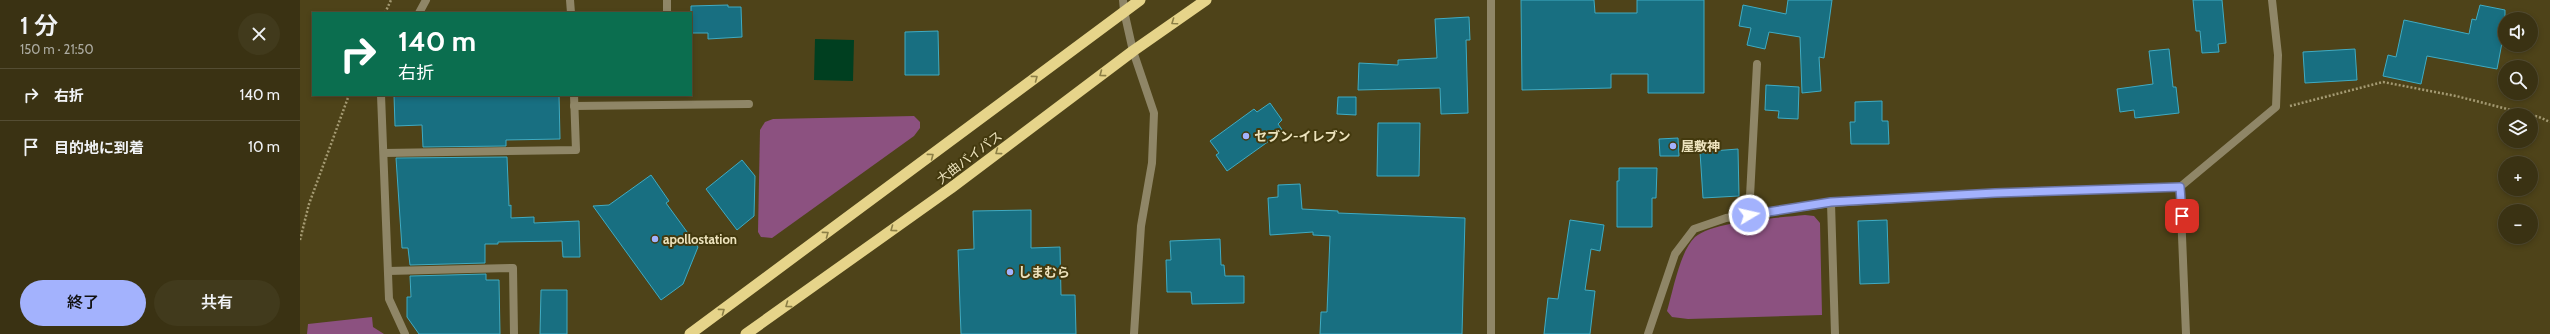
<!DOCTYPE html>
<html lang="ja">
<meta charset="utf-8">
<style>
:root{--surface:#3a3213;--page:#413a1c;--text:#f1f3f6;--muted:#abaaa0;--line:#544d33;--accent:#a3b2fd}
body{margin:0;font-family:Cabin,"Noto Sans JP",sans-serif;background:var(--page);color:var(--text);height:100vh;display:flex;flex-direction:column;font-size:15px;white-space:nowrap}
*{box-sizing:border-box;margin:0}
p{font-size:13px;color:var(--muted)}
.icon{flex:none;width:22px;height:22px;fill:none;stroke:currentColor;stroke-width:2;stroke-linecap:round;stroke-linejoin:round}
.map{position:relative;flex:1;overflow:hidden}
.sheet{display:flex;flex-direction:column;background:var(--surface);width:300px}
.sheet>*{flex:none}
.banner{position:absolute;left:12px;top:12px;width:380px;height:84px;border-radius:0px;box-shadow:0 2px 6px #0003,0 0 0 1px var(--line);background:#0b6e4f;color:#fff;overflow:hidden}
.buttons{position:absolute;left:2198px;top:12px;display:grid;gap:8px}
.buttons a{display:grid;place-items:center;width:40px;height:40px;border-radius:50%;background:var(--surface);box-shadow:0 2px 6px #0003,0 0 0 1px var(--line);font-size:20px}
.pin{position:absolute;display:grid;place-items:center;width:34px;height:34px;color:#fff;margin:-17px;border-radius:8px;box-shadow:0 2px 6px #0006}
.me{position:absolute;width:44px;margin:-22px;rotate:81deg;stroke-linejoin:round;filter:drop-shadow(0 0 3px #0008)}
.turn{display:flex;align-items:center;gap:14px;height:84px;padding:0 20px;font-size:18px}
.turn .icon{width:52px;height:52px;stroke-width:2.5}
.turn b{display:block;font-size:28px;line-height:34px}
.round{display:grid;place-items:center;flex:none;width:42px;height:42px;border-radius:21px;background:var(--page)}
.overview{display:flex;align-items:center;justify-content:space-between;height:68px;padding:0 20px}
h1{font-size:24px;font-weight:600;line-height:30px}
.primary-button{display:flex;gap:8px;margin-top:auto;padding:8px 20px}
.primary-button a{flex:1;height:46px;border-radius:24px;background:var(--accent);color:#111;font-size:16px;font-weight:600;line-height:46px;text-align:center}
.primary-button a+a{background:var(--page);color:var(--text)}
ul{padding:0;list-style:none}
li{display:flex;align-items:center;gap:12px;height:52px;padding:0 20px;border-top:1px solid var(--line)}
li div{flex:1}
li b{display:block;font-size:15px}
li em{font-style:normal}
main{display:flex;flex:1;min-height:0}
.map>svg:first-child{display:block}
</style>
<main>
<section class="sheet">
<div class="overview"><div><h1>1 分</h1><p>150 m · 21:50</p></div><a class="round"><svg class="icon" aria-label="close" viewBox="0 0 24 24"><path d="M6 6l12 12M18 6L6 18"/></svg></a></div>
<ul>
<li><svg class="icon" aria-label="right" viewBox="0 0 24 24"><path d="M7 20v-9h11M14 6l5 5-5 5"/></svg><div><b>右折</b></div><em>140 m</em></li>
<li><svg class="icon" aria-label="arrive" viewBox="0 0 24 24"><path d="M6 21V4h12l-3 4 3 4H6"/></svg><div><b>目的地に到着</b></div><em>10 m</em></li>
</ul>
<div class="primary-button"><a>終了</a><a>共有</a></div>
</section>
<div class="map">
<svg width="2250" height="334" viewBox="0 0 2250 334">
<rect width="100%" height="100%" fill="#4e4319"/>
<g fill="#8c5180">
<polygon points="614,116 620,122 620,128 614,136 472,238 461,237 458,232 460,130 465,122 473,119"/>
<path d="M 1505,215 L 1514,216 L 1520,223 L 1522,315 L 1388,319 L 1372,317 L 1367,311 C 1373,291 1380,251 1395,237 C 1413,221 1479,218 1505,215 Z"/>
<polygon points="72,317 73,327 84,334 7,334 8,324"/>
</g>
<polygon fill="#003f20" points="515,39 554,40 553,81 514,80"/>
<g fill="#186f81" stroke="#3fabc3">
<polygon points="1221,0 1294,0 1295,13 1337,13 1337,0 1404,0 1404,93 1348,93 1348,74 1311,74 1311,88 1222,90"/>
<polygon points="1488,0 1532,0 1524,58 1519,57 1521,91 1502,93 1500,37 1469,32 1465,49 1447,45 1451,28 1439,26 1443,5 1486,14"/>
<polygon points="1893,0 1922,0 1926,43 1918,44 1919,52 1902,53 1900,31 1896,31"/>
<polygon points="428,5 428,7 441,7 442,37 408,39 408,33 391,33 391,6"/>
<polygon points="2180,5 2205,10 2205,27 2197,69 2127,56 2121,84 2083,76 2088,55 2096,57 2104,20 2169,34 2172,19 2176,20"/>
<polygon points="1169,17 1170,40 1166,40 1168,113 1141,114 1140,88 1058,90 1059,63 1098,65 1098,60 1137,58 1135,19"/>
<polygon points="638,31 639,75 605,75 605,32"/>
<polygon points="1869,49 1873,87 1876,87 1879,113 1835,118 1834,110 1820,112 1817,89 1853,84 1849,51"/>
<polygon points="2055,49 2057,80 2005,83 2003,52"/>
<polygon points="1466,85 1499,87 1498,119 1478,118 1479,111 1465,110"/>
<polygon points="94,95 259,95 260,139 206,140 206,146 123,147 122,125 95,126"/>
<polygon points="1038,97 1056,97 1056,115 1037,114"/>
<polygon points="1582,101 1582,121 1588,121 1589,144 1551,144 1550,122 1555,122 1555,102"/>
<polygon points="970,103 982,120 978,124 983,131 927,171 916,155 919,153 910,141 954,109 957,112"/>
<polygon points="1078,123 1120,123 1119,176 1077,176"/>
<polygon points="1378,138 1379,156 1360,156 1359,139"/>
<polygon points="1438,149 1439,196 1403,198 1400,152"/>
<polygon points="207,157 209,206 211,205 211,218 234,217 234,223 279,221 280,257 263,257 262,241 198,242 198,244 185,244 185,263 110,265 108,248 102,248 96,158"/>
<polygon points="442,160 455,176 454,216 437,230 406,189"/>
<polygon points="1319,168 1357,168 1356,198 1352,198 1352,227 1317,227 1317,181 1319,181"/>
<polygon points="351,175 369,201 366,203 398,247 383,284 361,300 293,206 309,205"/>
<polygon points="1000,184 1002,209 1038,211 1038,213 1165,218 1162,334 1020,334 1021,312 1027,312 1030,236 1013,235 1013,232 970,235 968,198 978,197 978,185"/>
<polygon points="731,210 731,248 760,247 761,295 775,295 776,334 661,334 658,250 674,249 673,211"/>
<polygon points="1270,220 1304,225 1300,251 1291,249 1285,290 1295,291 1290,334 1244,334 1248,298 1258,299"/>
<polygon points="1587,220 1589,283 1560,284 1558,221"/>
<polygon points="920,239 921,265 924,265 925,276 944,276 944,303 892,304 891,292 867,292 866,260 871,260 870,241"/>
<polygon points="186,274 186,280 199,280 200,334 119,334 107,317 107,297 111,297 110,276"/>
<polygon points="241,290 267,290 267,334 240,334"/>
</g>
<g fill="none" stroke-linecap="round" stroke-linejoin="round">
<g stroke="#a49a72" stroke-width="2.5" stroke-dasharray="2 2" stroke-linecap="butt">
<polyline points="85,13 91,0"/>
<polyline points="1990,106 2083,82 2156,96 2239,117 2250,122"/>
<polyline points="0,240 9,204 49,95"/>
</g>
<g stroke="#8f8667" stroke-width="8">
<polyline points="270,0 271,13"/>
<polyline points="367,0 367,13"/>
<polyline points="824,11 833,51 854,113 852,163 841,226 834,334"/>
<polyline points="119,13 126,0"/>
<polyline points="81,95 89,299 105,334"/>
<polyline points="274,106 449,104"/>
<polyline points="84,153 276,150 274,95"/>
<polyline points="1880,187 1886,334"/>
<polyline points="1531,203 1535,334"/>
<polyline points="1449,215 1457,64"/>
<polyline points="88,271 213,268 214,334"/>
<polyline points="1348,334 1375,254 1394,229 1426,218 1531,203 1695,193 1880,187 1976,107 1978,55 1972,0"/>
</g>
<g stroke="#8f8667" stroke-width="8">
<polyline points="823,0 824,11"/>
<polyline points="1191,0 1191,334"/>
</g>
<g stroke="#e6d48a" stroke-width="11">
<polyline points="390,334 840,0"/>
<polyline points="446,334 651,188 833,51 906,0"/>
</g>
</g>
<defs><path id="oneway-chevron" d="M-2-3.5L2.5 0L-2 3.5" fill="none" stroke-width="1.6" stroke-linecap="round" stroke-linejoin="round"/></defs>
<g stroke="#8c7f46">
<use href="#oneway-chevron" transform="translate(874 22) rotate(145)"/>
<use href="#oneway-chevron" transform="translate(802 74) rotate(143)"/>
<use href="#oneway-chevron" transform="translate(735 78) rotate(-37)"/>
<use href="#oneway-chevron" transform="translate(698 152) rotate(143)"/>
<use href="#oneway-chevron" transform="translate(631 156) rotate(-37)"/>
<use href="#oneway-chevron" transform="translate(593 229) rotate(144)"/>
<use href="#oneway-chevron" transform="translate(526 234) rotate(-36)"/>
<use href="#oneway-chevron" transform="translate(488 305) rotate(144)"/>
<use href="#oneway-chevron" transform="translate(422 311) rotate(-36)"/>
</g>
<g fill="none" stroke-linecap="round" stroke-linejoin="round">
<defs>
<polyline id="route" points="1449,215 1531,202 1695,193 1880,187 1882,216"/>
</defs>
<use href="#route" stroke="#6a74a4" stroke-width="10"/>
<use href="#route" stroke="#a3b2fd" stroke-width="7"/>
</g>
<g fill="#a3b2fd" stroke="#43390e" stroke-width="1.5">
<circle cx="946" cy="136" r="4"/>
<circle cx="1373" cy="146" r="4"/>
<circle cx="355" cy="239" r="4"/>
<circle cx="710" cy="272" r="4"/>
</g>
<g text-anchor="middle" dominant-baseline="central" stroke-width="4" stroke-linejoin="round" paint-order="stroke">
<g font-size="13" font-weight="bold" fill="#ede3bd" stroke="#43390e" text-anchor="start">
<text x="954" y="136">セブン-イレブン</text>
<text x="1381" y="146">屋敷神</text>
<text x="363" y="239">apollostation</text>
<text x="718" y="272">しまむら</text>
</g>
<g font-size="13" fill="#ede3bd" stroke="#43390e">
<text transform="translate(669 157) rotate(-37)">大曲バイパス</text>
</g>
</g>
</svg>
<div class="buttons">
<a><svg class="icon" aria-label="sound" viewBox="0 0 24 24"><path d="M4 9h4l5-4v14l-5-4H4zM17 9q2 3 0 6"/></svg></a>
<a><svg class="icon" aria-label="search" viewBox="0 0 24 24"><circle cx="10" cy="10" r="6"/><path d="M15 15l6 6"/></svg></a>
<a><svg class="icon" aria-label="layers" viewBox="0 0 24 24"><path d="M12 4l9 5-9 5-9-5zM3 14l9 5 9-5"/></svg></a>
<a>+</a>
<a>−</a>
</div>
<div class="pin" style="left:1882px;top:216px;background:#d93025"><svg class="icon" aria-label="arrive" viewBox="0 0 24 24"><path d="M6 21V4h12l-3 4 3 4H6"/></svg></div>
<svg class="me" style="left:1449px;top:215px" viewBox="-20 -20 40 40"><circle r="17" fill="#a3b2fd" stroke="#fff" stroke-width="3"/><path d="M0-11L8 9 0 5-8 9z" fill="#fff"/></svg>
<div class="banner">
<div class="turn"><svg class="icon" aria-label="right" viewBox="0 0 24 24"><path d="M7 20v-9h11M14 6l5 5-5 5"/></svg><div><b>140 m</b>右折</div></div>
</div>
</div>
</main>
